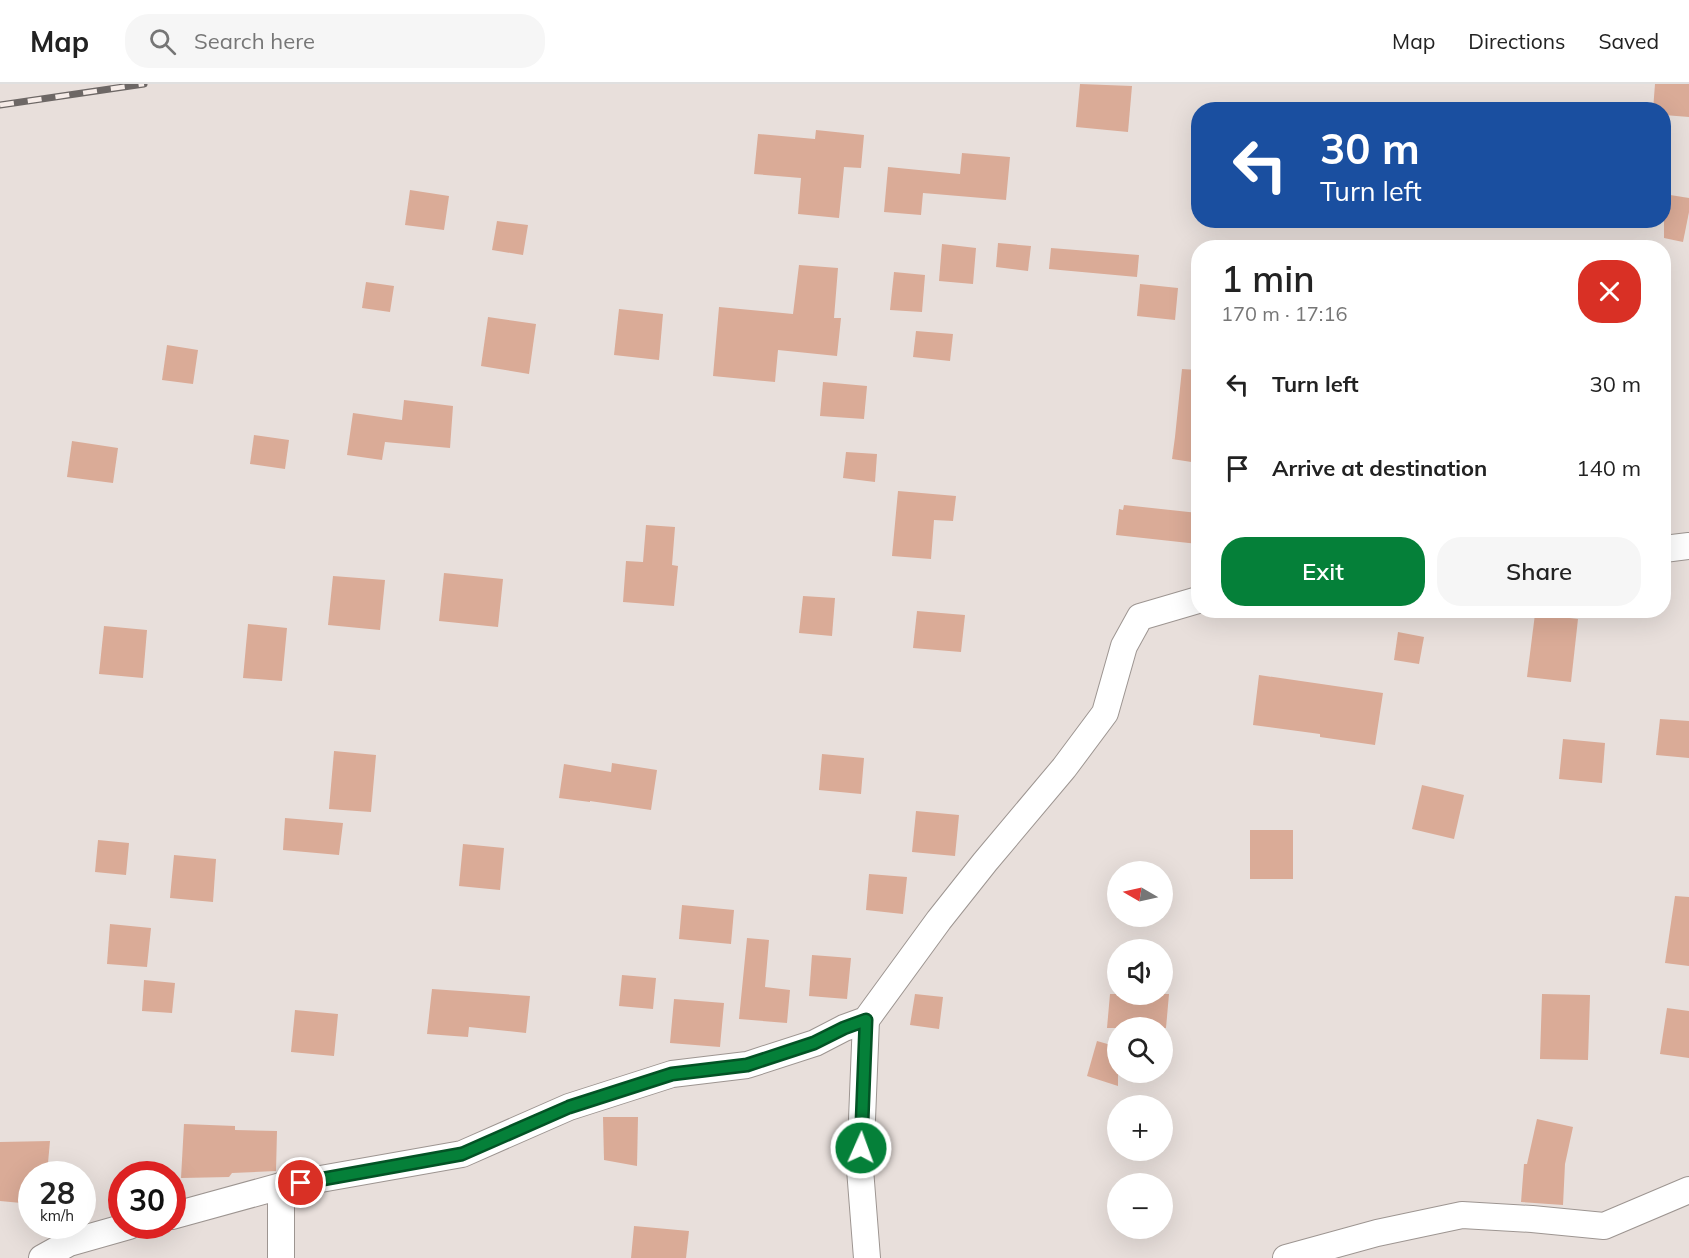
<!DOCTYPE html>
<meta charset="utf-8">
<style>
:root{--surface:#fff;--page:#f6f6f6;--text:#222;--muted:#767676;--line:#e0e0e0;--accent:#058039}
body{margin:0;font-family:Mulish,sans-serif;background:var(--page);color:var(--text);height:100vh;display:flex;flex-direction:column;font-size:22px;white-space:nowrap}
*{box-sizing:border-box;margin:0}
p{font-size:20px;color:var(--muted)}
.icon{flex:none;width:33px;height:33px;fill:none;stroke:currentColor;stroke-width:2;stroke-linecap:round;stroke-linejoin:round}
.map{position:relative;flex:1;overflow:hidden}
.details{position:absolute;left:1191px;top:156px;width:480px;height:378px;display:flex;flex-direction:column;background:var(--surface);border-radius:24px;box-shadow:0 6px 24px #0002}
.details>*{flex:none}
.hud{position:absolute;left:1191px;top:18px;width:480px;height:126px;border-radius:24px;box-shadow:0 6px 24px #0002;background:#1a4fa0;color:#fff;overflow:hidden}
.needle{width:39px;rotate:279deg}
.buttons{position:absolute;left:1107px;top:777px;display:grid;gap:12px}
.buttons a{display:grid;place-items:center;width:66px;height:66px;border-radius:50%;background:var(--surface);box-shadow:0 6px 24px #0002;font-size:30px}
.speed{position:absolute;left:18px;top:1077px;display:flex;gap:12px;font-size:30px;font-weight:700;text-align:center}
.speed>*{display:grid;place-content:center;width:78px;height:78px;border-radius:50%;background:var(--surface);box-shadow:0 6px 24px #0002;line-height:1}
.speed small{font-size:15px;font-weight:400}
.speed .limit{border:9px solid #d22;background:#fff;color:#111}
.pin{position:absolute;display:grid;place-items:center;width:51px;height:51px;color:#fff;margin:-26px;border:3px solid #fff;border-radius:50%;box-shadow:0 2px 6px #0007}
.me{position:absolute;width:66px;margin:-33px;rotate:2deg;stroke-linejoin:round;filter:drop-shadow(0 0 4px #0008)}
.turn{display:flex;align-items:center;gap:21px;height:126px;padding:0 30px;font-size:27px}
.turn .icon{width:78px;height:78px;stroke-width:2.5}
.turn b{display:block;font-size:42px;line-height:51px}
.round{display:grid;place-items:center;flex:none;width:63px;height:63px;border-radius:24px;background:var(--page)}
.head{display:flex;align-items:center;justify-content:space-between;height:102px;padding:0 30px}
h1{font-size:36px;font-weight:600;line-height:45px}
.primary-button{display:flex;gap:12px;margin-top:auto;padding:12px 30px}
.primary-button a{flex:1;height:69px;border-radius:24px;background:var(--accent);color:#fff;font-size:24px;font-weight:600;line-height:69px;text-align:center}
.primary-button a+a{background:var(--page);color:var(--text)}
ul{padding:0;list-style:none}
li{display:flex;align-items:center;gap:18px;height:84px;padding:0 30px}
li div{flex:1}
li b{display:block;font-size:22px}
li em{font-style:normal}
header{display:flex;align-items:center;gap:36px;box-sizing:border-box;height:84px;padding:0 30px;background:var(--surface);border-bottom:2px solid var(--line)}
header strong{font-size:28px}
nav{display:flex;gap:33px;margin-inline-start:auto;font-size:21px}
.search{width:420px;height:54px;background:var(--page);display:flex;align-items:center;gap:15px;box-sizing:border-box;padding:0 21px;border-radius:24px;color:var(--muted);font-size:22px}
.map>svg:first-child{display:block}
</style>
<header>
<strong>Map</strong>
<div class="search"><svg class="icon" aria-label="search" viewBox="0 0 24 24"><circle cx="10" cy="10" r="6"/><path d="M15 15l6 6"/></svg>Search here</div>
<nav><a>Map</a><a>Directions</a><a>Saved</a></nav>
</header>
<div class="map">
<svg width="1689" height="1174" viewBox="0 0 1689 1174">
<rect width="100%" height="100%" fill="#e8dfdb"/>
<g fill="#daab97">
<polygon points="1080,0 1132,2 1128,48 1076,43"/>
<polygon points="1655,0 1689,0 1689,33 1664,31 1664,26 1653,26"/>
<polygon points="816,46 864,51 861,84 844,83 839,134 798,130 801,94 754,90 758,50 815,55"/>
<polygon points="962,69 1010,73 1006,116 923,109 921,131 884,128 888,83 960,90"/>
<polygon points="410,106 449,112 444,146 405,141"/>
<polygon points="1664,110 1689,114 1689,128 1683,158 1664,154"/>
<polygon points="497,137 528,141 523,171 492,166"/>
<polygon points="998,159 1031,162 1028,187 996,183"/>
<polygon points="942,160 976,164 973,200 939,197"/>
<polygon points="1051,164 1139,171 1137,193 1049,185"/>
<polygon points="799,181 838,184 834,234 841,234 837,272 778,266 775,298 713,292 719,223 793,230"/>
<polygon points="894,188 925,191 922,228 890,226"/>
<polygon points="366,198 394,202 390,228 362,224"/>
<polygon points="1140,200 1178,204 1175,236 1137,232"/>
<polygon points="619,225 663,230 659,276 614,271"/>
<polygon points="488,233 536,240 529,290 481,282"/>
<polygon points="916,247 953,250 950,277 913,273"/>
<polygon points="167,261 198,266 193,300 162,296"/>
<polygon points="1182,285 1198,286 1198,379 1172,375 1175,353"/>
<polygon points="823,298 867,302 864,335 820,332"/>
<polygon points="404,316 453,322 450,364 385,358 382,376 347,371 353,329 402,336"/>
<polygon points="254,351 289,356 285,385 250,380"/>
<polygon points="72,357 118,364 113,399 67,393"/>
<polygon points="846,368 877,370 875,398 843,394"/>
<polygon points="898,407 956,412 953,437 934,436 931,475 892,472"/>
<polygon points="1124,421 1198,429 1198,460 1116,451 1119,425 1123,426"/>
<polygon points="646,441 675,443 672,481 678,482 674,522 623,518 626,477 643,478"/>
<polygon points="444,489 503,495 498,543 439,537"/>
<polygon points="333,492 385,496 380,546 328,541"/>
<polygon points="803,512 835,514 832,552 799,549"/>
<polygon points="917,527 965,531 961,568 913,564"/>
<polygon points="1535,530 1578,535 1571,598 1527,593"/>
<polygon points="248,540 287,544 282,597 243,594"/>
<polygon points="104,542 147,546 143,594 99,590"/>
<polygon points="1398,548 1424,553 1419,580 1394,576"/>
<polygon points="1259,591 1383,609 1375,661 1320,653 1320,650 1253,641"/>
<polygon points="1660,635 1689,637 1689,674 1656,671"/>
<polygon points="1563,655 1605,659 1602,699 1559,695"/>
<polygon points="334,667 376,671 371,728 329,725"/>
<polygon points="822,670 864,674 861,710 819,706"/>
<polygon points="612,679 657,686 651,726 590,717 590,718 559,714 564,680 611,688"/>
<polygon points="1422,701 1464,711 1454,755 1412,745"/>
<polygon points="916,727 959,731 955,772 912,768"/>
<polygon points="285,734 343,739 339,771 283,766"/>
<rect x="1250" y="746" width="43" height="49"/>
<polygon points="98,756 129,759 126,791 95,788"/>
<polygon points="463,760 504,764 500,806 459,802"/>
<polygon points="174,771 216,775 213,818 170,814"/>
<polygon points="869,790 907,793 903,830 866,826"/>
<polygon points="1675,812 1689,813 1689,882 1665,879"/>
<polygon points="682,821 734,826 731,860 679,855"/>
<polygon points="110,840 151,844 147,883 107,880"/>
<polygon points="747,854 769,856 765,903 790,906 787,939 739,935"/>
<polygon points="812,871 851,874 847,915 809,912"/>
<polygon points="622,891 656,894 653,925 619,922"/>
<polygon points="144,896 175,899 172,929 142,927"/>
<polygon points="432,905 530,912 526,949 469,943 468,953 427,950"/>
<polygon points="915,910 943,913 939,945 910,941"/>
<polygon points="1110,910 1169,910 1166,944 1107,944"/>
<polygon points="1542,910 1590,911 1588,976 1540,975"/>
<polygon points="674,915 724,919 720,963 670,959"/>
<polygon points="1667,924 1689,927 1689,974 1660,970"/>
<polygon points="295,926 338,930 334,972 291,968"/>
<polygon points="1097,957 1118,963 1118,1002 1087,992"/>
<polygon points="603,1033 638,1033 637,1082 604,1076"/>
<polygon points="1537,1035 1573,1043 1565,1080 1563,1121 1521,1118 1524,1080 1527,1080"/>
<polygon points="184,1040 235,1042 235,1046 277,1047 276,1087 232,1089 229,1093 181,1094"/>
<polygon points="50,1057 47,1090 32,1090 32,1120 0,1117 0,1058"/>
<polygon points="634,1142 689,1147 686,1174 631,1174"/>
</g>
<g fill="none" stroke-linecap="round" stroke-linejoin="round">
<defs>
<g id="minor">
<polyline points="1664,465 1689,462"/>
<polyline points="866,936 860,1085 867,1174"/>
<polyline points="281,1102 281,1174"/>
<polyline points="172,1132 281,1102 462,1070 569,1023 672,990 747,981 815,959 844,944 866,936 939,836 985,778 1064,684 1105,629 1124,562 1140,533 1198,516"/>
<polyline points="42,1174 69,1159 129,1142"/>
<polyline points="1286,1174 1377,1149 1462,1131 1532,1135 1604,1142 1689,1106"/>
</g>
</defs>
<use href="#minor" stroke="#9d9591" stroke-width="28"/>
<use href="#minor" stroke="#fff" stroke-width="26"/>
<defs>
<polyline id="rail" points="0,21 144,0"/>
</defs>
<use href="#rail" stroke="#6d6765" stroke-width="7"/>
<use href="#rail" stroke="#f6ece8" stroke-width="4.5" stroke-dasharray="14" stroke-linecap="butt"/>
</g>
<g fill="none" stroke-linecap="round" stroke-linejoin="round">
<defs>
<polyline id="route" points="301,1099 462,1070 569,1023 672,990 747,981 814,959 844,944 866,936 861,1064"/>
</defs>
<use href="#route" stroke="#035325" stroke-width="15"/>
<use href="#route" stroke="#058039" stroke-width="10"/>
</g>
</svg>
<div class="buttons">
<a><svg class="needle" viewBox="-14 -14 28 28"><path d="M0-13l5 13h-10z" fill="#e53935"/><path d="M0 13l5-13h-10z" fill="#767676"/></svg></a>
<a><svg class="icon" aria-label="sound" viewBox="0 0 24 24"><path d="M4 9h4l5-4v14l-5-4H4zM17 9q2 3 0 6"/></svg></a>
<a><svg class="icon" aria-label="search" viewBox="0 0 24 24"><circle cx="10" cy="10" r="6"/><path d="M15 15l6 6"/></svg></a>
<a>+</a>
<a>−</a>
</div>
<div class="speed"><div>28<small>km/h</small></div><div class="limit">30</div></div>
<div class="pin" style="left:301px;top:1099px;background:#d93025"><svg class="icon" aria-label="arrive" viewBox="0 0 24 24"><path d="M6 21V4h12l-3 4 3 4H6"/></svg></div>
<svg class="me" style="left:861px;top:1064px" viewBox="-20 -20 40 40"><circle r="17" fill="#058039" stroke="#fff" stroke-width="3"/><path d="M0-11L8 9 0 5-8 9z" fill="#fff"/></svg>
<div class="hud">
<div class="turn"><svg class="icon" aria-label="left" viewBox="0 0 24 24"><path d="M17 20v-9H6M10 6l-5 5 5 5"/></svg><div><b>30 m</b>Turn left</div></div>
</div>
<section class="details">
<div class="head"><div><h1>1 min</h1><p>170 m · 17:16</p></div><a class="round" style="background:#d93025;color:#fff"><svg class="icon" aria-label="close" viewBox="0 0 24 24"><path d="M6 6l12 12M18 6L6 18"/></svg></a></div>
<ul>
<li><svg class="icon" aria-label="left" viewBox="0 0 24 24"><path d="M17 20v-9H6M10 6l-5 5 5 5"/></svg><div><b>Turn left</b></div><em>30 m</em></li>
<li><svg class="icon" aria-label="arrive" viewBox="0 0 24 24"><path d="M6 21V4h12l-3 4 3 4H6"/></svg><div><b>Arrive at destination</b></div><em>140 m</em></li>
</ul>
<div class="primary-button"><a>Exit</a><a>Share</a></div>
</section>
</div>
